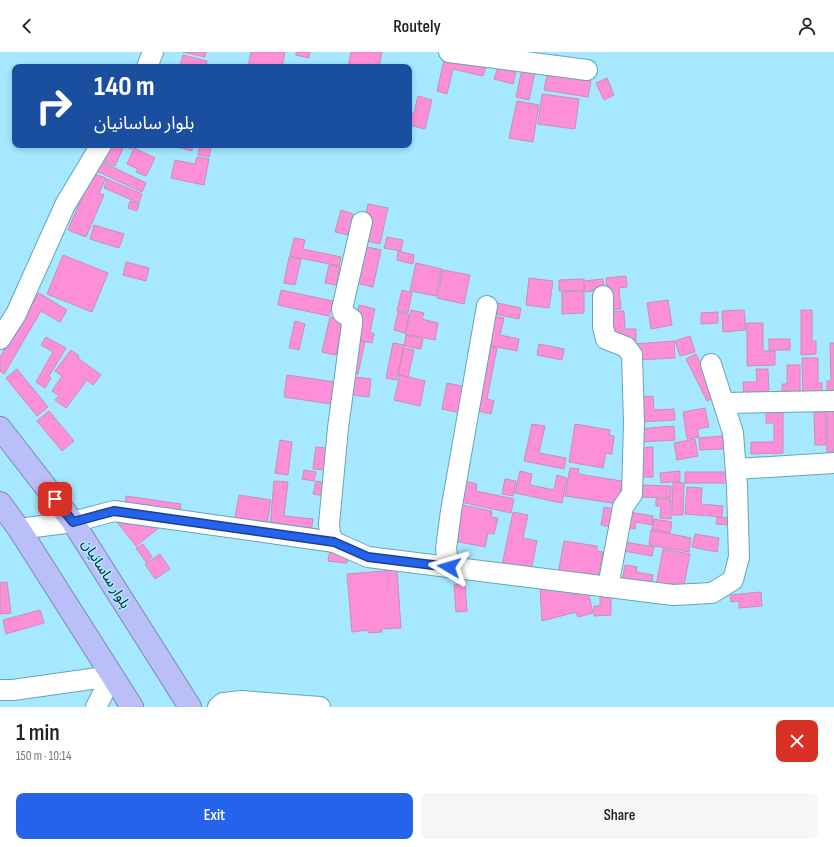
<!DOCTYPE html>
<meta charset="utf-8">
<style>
:root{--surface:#fff;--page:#f6f6f6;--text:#222;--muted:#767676;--accent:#2563eb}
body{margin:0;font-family:"Sofia Sans Condensed","Noto Sans Arabic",sans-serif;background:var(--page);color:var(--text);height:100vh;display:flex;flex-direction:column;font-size:15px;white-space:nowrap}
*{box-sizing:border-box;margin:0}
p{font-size:13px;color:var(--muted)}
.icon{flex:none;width:22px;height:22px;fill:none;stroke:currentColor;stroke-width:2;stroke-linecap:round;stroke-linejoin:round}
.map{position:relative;height:655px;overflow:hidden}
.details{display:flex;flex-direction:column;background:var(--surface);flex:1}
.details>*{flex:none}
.top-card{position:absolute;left:12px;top:12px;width:400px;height:84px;border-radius:8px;box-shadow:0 2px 6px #0003;background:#1a4fa0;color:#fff;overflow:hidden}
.pin{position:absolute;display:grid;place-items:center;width:34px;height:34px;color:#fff;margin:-17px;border-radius:8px;box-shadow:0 2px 6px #0006}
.me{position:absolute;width:44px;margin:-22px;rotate:277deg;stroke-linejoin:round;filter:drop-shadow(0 0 3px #0008)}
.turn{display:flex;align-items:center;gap:14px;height:84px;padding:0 16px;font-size:18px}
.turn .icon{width:52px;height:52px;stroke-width:2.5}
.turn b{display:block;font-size:28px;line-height:34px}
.round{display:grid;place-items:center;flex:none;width:42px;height:42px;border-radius:8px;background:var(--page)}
.summary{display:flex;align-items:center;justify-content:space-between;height:68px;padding:0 16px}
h1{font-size:24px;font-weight:600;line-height:30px}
.cta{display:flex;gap:8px;margin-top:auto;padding:8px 16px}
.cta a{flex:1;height:46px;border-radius:8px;background:var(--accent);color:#fff;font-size:16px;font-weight:600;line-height:46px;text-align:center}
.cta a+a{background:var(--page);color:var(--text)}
header{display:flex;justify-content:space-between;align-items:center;height:52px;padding:0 16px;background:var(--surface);font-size:18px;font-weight:600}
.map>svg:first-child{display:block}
</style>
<header><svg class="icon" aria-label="back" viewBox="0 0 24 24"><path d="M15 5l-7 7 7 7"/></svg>Routely<svg class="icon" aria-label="person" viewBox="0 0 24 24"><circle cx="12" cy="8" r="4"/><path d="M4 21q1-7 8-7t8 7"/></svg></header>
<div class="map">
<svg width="834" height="655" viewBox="0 0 834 655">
<rect width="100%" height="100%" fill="#a5e8ff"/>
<g fill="#fc8fd7" stroke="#c492b1">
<polygon points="183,0 206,0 205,5"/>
<polygon points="251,0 285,0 282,15 248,15"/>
<polygon points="296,0 310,0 309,6 296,3"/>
<polygon points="351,0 382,0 379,15 348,15"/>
<polygon points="183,3 207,9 206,15 189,15 180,13"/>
<polygon points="445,4 486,14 483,24 453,17 447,42 437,39"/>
<polygon points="498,15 516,19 513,32 494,27"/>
<polygon points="522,17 535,20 529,48 516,45"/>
<polygon points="547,22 591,29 588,45 544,38"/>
<polygon points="607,26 614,43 604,48 596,31"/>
<polygon points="542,42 579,47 575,77 538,72"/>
<polygon points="418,44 432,48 425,77 409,73 409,60 414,61"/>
<polygon points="517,49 539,53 533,90 509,86"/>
<polygon points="110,93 133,93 131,97 124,94 115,114 103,109"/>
<polygon points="170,93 193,93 192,99"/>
<polygon points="200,93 212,93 209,105 198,103"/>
<polygon points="134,96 155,106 146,124 136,120 138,117 127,112"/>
<polygon points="197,105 209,107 204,133 171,126 175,108 195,112"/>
<polygon points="98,108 146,131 142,140 94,118"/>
<polygon points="92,121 106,126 99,141 104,143 86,185 68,178"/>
<polygon points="107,127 142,142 139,151 104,136"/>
<polygon points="130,149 139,152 137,159 128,156"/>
<polygon points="368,152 388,156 380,192 361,188"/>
<polygon points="341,158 353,162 348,183 335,180"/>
<polygon points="94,173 124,182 119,196 90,187"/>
<polygon points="387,185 403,188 401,199 384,196"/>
<polygon points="294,186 305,188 303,197 341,205 339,214 290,204"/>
<polygon points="359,193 381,198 373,235 352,230"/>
<polygon points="398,199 414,203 413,212 397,208"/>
<polygon points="63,203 108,221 92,260 47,242"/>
<polygon points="289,205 301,207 295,233 284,231"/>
<polygon points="126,210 149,216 146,229 123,223"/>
<polygon points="416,211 442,217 436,244 410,239"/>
<polygon points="329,213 340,215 336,233 325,231"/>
<polygon points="443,218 470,223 464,252 437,246"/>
<polygon points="626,224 627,235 619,236 621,257 609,258 606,226"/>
<polygon points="529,226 553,229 549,256 526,253"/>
<polygon points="584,227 584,238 559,239 559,228"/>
<polygon points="603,227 604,237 585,240 584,229"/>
<polygon points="281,238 333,249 329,264 278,253"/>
<polygon points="402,238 412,241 408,261 397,259"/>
<polygon points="584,239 584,261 562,262 562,240"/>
<polygon points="39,241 67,258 60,270 41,259 4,322 0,319 0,305"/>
<polygon points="668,248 672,273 651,277 647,251"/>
<polygon points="493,250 521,256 519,267 490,261"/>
<polygon points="359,253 375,257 370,280 374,282 372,291 352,287"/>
<polygon points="411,258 424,261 422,267 438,271 435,288 405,282"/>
<polygon points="744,258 746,278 723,280 722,259"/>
<polygon points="801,258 812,258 812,289 816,289 816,302 801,303"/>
<polygon points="624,259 625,277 636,277 636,290 625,291 609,288 607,260"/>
<polygon points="398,260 409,263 405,281 394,278"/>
<polygon points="718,260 718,271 701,272 701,261"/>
<polygon points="492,264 504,266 500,283 519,287 517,299 486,293"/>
<polygon points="330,265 343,268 336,303 322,300"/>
<polygon points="295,269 305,272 299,298 289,296"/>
<polygon points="747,271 763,271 763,299 775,299 775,313 747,314"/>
<polygon points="406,283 423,287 421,297 404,294"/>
<polygon points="690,284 695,300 680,304 675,289"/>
<polygon points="46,285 66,296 49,324 51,326 45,336 36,330 53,300 41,293"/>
<polygon points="353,287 365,290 358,322 346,320"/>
<rect x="769" y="287" width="21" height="11"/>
<polygon points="674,289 675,306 635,308 634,292"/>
<polygon points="393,291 404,293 397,328 386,326"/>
<polygon points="830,291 834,291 834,343 827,343 827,329 831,329"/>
<polygon points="539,292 564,297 562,308 537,303"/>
<polygon points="486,294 497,296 487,347 494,349 491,362 473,358"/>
<polygon points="404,296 414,298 408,325 398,323"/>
<polygon points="71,298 79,304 78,306 101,323 93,333 87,328 66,356 55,348 59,344 52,339 62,324 55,319"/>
<polygon points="696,302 717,344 707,349 686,307"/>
<polygon points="802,306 818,306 818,331 822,331 822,343 803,344"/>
<polygon points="787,313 800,313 800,344 782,344 782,332 787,332"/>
<polygon points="17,317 48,355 37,364 6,326"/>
<polygon points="756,317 768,317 769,344 744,345 743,330 757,330"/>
<polygon points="287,323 335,330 331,352 284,345"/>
<polygon points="400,323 425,329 420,354 394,348"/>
<polygon points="348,324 371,327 369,345 345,342"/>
<polygon points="447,331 466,335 461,361 442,357"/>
<polygon points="653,344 654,358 674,357 675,368 639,370 638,345"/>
<polygon points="705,356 709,375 697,377 699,385 687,387 683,360"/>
<polygon points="834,356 834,399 827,400 827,357"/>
<polygon points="49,359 74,389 62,399 37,369"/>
<polygon points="766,360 783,360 783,401 751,402 751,390 774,390 774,371 766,371"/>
<polygon points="814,360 826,360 826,393 815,393"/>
<polygon points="532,372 545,374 539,401 566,406 564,417 524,409"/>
<polygon points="575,372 610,378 609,383 614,384 612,402 606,401 603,416 569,410"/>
<polygon points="674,374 675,388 640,390 639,377"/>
<polygon points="723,384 724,397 700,398 699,386"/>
<polygon points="695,387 698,404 677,408 674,391"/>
<polygon points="280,388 292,390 288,423 275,421"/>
<polygon points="316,395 328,396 325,418 313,417"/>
<polygon points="653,395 653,425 640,425 639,396"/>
<polygon points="570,416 579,417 578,422 622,429 619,452 565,444"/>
<polygon points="304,418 316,420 314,429 302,427"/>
<polygon points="520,419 532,422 530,433 554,438 557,423 567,426 562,451 515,441"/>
<polygon points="680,419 680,429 661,431 660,421"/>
<rect x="685" y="420" width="45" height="11"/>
<polygon points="505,427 516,429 513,444 502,442"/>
<polygon points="460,428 477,432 476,439 514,447 511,461 456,449"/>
<polygon points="274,429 288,430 284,464 313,467 311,480 270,476"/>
<polygon points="316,429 327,431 324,444 313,442"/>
<polygon points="673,430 684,431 683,463 672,463"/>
<polygon points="640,433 671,434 671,446 639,445"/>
<polygon points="687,435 702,436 701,452 723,454 722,465 685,462"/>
<polygon points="239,443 271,448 267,472 235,466"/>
<polygon points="126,444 181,452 180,462 125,454"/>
<polygon points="656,447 671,447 671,467 660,466 661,454 656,454"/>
<polygon points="457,452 492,459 491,465 498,466 494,482 488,481 485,495 449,488"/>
<polygon points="604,455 620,458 617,476 601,473"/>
<polygon points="624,459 653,464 652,473 636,470 635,477 622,474"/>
<polygon points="513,460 528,463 523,486 537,489 531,519 502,513"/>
<polygon points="124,464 160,475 136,494 117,470"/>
<polygon points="717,465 729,466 728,473 716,472"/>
<polygon points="654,467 672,470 670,481 652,477"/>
<polygon points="651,478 691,486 689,500 649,493"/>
<polygon points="695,482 719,486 717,500 692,495"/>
<polygon points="564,489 597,494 597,499 603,500 598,525 558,522"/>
<polygon points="619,489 654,495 652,504 618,498"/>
<polygon points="143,492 152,505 146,510 136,496"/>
<polygon points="663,497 690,502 683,538 656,534"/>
<polygon points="330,498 348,499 347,511 328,509"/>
<polygon points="160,502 170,517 155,527 145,512"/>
<polygon points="625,513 637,515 636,520 653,523 651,535 622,530"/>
<polygon points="397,518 401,576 381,577 382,580 368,581 368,578 352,580 347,522"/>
<polygon points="7,530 11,561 0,562 0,531"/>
<polygon points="465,532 467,559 456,560 454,533"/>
<polygon points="540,536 570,537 572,543 588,539 593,561 578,565 576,560 542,569"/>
<polygon points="761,540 762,554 739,556 739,549 731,550 730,543"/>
<polygon points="611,541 611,563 594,564 594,554 600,554 600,542"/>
<polygon points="40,558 44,571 6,582 3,568"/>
</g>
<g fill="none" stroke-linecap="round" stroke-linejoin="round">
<defs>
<g id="minor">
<polyline points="449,0 587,18"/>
<polyline points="147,15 153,0"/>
<polyline points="603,244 603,275 606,287 626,295 632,303 634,371 632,442 623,455 608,535"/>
<polyline points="0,287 16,262 65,153 101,93"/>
<polyline points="724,351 834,349"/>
<polyline points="736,417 834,411"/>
<polyline points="19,477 73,470 114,459 334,490 368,505 673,543 712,541 733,528 739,505 737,434 733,381 711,312"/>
<polyline points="334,490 330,482 329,472 338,376 352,272 352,267 343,261 342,257 362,170"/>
<polyline points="449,515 446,497 451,459 487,254"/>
<polyline points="0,638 13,638 112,624"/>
<polyline points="96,655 112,624"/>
<polyline points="218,655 223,651 242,649 320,655"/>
</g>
<g id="highway">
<polyline points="0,376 73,470 190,655"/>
<polyline points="0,451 19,477 132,655"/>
</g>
</defs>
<use href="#minor" stroke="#64a5bb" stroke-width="22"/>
<use href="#highway" stroke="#7d89b2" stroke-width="24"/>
<use href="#minor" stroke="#fff" stroke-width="20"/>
<use href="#highway" stroke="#bbbff9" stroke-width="22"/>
</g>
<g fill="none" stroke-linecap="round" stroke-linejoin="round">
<defs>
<polyline id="route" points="55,447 73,470 114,459 334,490 368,505 449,515"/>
</defs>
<use href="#route" stroke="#184099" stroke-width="10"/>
<use href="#route" stroke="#2563eb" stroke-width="7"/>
</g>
<g text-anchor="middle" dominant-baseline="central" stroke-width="3.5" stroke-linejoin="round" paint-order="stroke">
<g font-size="14" fill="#0a262f" stroke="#a5e8ff">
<text transform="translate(106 522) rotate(58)">بلوار ساسانیان</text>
</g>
</g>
</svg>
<div class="pin" style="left:55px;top:447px;background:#d93025"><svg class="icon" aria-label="arrive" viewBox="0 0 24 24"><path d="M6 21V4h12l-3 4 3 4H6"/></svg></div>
<svg class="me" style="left:449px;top:515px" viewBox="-20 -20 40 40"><path d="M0-17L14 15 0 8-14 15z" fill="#2563eb" stroke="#fff" stroke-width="4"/></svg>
<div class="top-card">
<div class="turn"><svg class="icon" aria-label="right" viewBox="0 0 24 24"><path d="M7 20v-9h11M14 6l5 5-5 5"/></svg><div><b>140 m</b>بلوار ساسانیان</div></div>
</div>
</div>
<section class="details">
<div class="summary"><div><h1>1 min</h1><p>150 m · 10:14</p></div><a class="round" style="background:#d93025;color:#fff"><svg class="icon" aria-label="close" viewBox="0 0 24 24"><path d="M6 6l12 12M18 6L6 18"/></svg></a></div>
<div class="cta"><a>Exit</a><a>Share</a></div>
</section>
